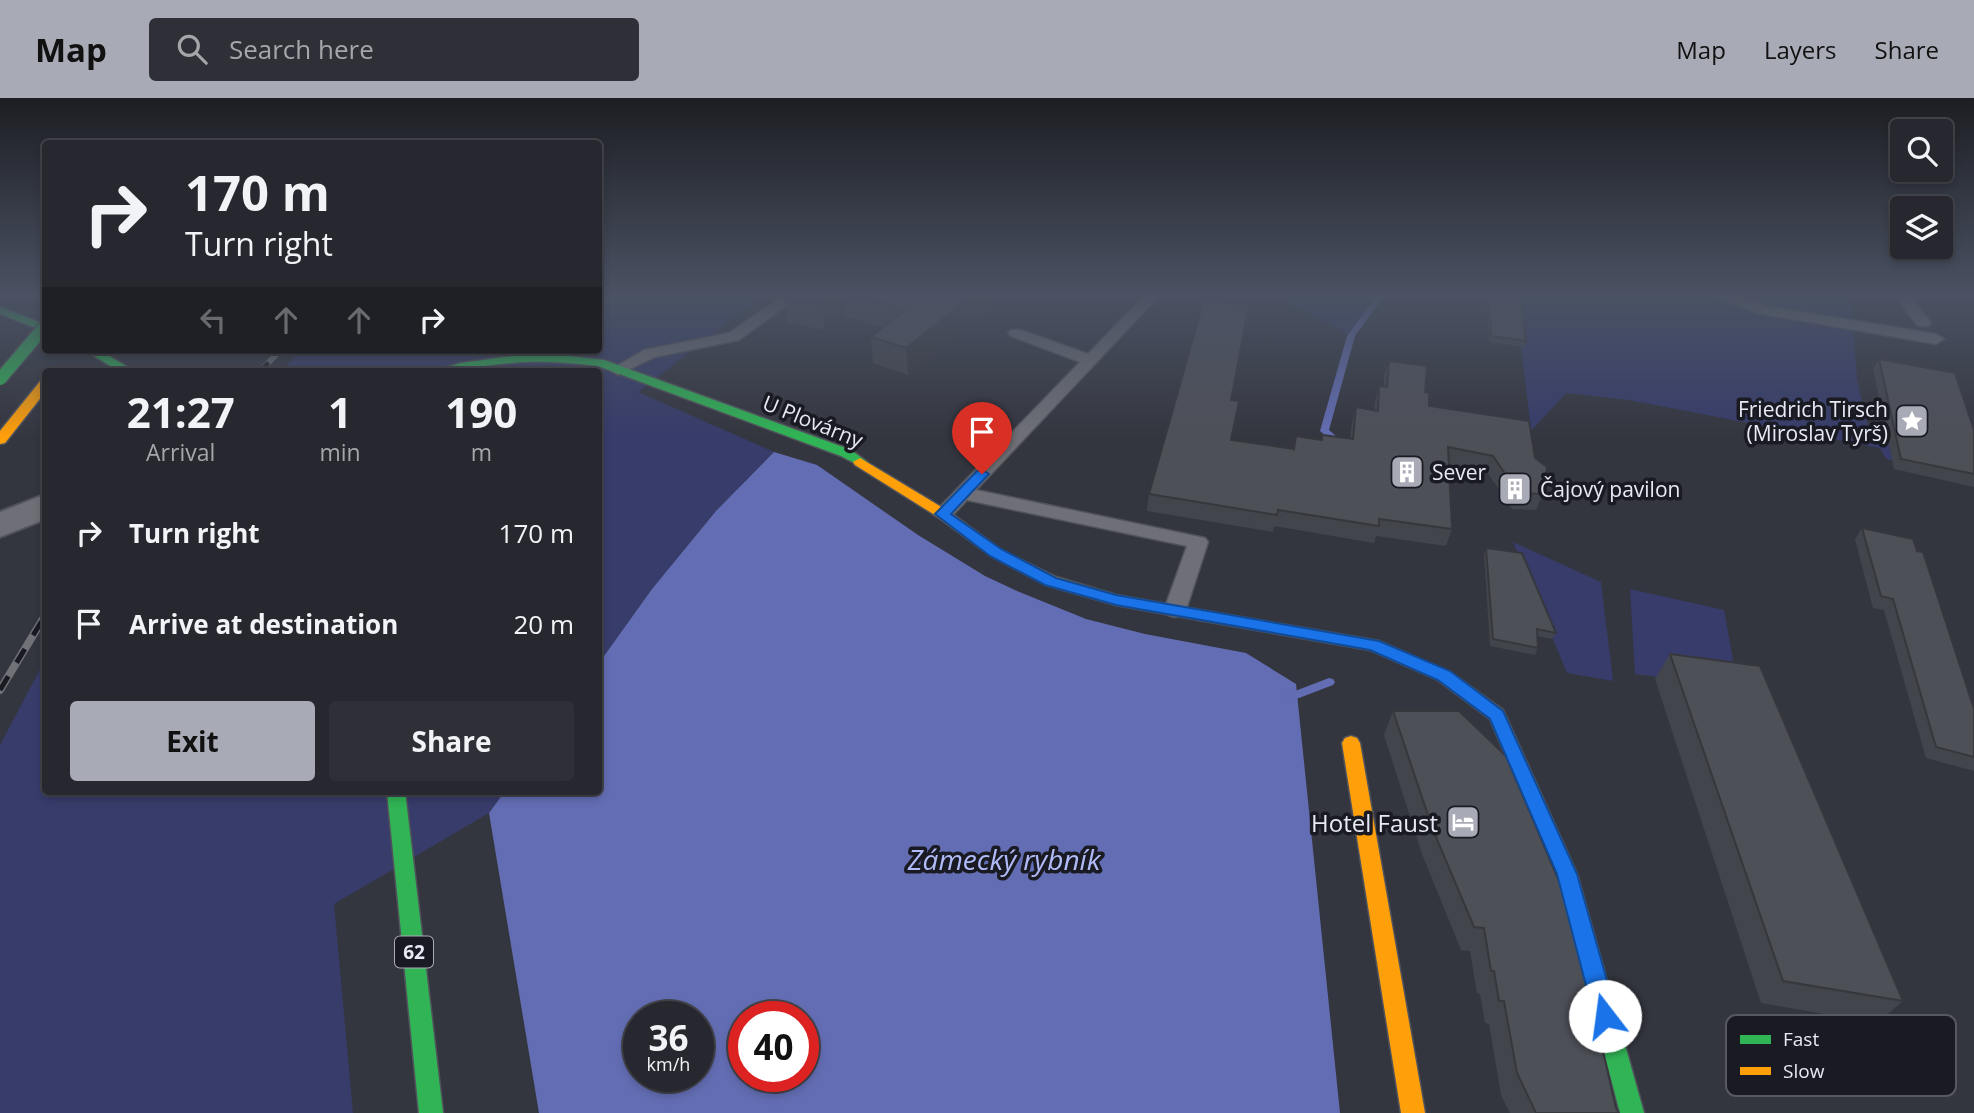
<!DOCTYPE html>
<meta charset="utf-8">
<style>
:root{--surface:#27282f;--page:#2f3037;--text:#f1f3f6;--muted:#a4a6aa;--line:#43444b;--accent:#a8aab5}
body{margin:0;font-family:"Open Sans",sans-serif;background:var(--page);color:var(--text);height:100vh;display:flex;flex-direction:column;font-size:26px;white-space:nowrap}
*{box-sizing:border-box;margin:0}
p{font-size:23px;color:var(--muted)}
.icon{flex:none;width:38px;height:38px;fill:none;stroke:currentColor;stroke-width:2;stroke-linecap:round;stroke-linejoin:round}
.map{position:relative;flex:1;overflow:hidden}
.drawer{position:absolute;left:42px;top:270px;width:560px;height:427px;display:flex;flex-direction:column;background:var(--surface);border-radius:7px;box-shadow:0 4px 10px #0003,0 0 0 2px var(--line)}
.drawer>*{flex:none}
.banner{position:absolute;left:42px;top:42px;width:560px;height:214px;border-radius:7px;box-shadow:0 4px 10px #0003,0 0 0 2px var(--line);background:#27282f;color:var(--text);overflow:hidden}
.tools{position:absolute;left:1890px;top:21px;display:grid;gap:14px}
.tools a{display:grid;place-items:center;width:63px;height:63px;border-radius:7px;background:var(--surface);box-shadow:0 4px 10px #0003,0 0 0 2px var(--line);font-size:35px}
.speed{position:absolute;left:623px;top:903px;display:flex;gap:14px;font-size:35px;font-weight:700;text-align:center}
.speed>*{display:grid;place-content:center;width:91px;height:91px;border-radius:50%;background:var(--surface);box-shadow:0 4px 10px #0003,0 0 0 2px var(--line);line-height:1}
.speed small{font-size:18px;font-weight:400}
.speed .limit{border:10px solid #d22;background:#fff;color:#111}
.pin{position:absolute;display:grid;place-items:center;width:60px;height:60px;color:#fff;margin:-72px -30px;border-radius:50% 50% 50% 0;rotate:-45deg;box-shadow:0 0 7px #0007}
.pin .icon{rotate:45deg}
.me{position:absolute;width:77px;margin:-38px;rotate:345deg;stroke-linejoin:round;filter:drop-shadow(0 0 5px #0008)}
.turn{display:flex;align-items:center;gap:24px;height:147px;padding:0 28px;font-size:32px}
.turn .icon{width:91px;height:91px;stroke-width:2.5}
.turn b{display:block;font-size:49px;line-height:60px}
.lanes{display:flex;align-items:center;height:66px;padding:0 28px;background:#0003;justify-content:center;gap:35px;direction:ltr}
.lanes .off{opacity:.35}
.eta{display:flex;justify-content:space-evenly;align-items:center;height:119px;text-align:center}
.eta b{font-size:42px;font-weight:700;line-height:49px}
.button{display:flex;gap:14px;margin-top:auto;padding:14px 28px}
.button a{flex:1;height:80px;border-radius:7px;background:var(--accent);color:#111;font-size:28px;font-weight:700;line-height:80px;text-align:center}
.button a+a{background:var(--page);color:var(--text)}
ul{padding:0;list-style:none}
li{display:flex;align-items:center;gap:21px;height:91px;padding:0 28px}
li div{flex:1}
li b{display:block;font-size:26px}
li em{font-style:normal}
header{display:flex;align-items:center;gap:42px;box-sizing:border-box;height:98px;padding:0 35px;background:var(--accent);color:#111}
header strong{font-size:33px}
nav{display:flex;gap:38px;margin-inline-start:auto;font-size:24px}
.search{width:490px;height:63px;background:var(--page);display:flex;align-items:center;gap:18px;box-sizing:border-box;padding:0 24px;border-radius:7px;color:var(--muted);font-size:26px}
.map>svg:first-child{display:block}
</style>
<header>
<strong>Map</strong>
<div class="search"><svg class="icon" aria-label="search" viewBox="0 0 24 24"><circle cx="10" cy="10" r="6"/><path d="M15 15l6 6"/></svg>Search here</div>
<nav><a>Map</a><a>Layers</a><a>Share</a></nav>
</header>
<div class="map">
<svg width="1974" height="1015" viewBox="0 0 1974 1015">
<rect width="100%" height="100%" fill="#34363f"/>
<g fill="#373c6a">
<polygon points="599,197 764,197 638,294 774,354 716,413 652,491 599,565 598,273 281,273 301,252 598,252"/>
<polygon points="1274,197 1381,197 1351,238"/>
<polygon points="1515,197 1847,197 1852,213 1857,282 1871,341 1973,361 1974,380 1886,361 1880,350 1629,302 1566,295 1531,333"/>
<polygon points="1513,444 1601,484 1613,583 1567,575"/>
<polygon points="1630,491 1724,512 1738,589 1635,576"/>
<polygon points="45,562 46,693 505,693 489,715 334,806 353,1015 0,1015 0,647"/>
</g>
<path fill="#636db3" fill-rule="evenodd" d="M 774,354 L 817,367 L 918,437 L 985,478 L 1017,493 L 1086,521 L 1145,536 L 1246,555 L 1296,586 L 1340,1015 L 539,1015 L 489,715 L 505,693 L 598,693 L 599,565 L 652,491 L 716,413 ZM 639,919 L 698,919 L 698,978 L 639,978 ZM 744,919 L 803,919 L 803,978 L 744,978 Z"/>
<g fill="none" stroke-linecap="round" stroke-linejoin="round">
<g fill="#636db3" fill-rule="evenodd">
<polygon points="1377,197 1385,197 1355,238 1329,332 1345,346 1341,349 1338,348 1320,333 1347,238"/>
<polygon points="1329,580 1333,581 1335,584 1333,587 1286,605 1282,604 1280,601 1282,598"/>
</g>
<defs>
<g id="lane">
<polygon points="784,197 801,197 739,242 655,259 618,277 610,272 644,252 729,235"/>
<polygon points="1145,197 1160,197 976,392 1205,440 1208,444 1186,512 1182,517 1175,519 1168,517 1164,512 1187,448 967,402 950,420 943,422 933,416 1080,264 1011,238 1008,235 1011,232 1021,232 1088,256"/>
<polygon points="1717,197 1737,197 1765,208 1936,236 1944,241 1936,246 1762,216 1719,200"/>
<polygon points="1894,197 1909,197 1931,225 1928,228 1918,228"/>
</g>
<polygon id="street" points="46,396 46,421 0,439 0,414"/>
<g id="fast">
<polygon points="0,209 46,227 46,234 0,216"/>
<polygon points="84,252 99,252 134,273 119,273"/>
<path d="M 520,257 L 559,257 L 604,262 L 851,352 L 867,364 L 860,368 L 841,358 L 598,268 C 565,264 533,262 500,266 C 478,268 457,273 435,273 L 461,265 Z"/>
<polygon points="1205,513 1379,543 1450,574 1503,612 1577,776 1644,1015 1620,1015 1557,776 1490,621 1438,582 1370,552 1199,522 1197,518"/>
<polygon points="387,693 405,693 443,1015 419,1015"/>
</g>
<g id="slow">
<polygon points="46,280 46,293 5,345 0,346 0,333 42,281"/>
<polygon points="860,360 948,413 1001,452 1056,479 1116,497 1205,513 1213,518 1205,523 1116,507 1046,487 991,458 938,419 855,367 853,364"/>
<polygon points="1351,638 1357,640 1360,645 1425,1015 1401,1015 1342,645 1345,640"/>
</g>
</defs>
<use href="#lane" stroke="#51535b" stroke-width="3"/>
<use href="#street" stroke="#51535b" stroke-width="4"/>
<use href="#fast" stroke="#51535b" stroke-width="3"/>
<use href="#slow" stroke="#51535b" stroke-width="3"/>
<use href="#lane" fill="#6f7077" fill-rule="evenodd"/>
<use href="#street" fill="#6f7077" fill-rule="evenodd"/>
<use href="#fast" fill="#30b455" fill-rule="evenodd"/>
<use href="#slow" fill="#ff9f0a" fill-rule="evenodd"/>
<defs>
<polyline id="rail-far1" points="260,273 281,252"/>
<polyline id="rail" points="0,592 46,516"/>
</defs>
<use href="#rail-far1" stroke="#707278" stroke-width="6"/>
<use href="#rail" stroke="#707278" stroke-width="8"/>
<use href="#rail-far1" stroke="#191a22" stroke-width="4.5" stroke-dasharray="12" stroke-linecap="butt"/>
<use href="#rail" stroke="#191a22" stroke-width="5" stroke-dasharray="16" stroke-linecap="butt"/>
<defs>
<polyline id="fast-bridge" points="0,281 46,227"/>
</defs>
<use href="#fast-bridge" stroke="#51535b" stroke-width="15" stroke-linecap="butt"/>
<use href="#fast-bridge" stroke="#30b455" stroke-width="12"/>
</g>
<g fill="#43454c">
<polygon points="787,197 1009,197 1006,200 990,210 908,277 873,265 871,239 882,230 844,218 825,232 787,225 784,199"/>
<polygon points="1486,197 1521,197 1526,243 1524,249 1489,244"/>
<polygon points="1912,197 1970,197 1965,204 1914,199"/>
<polygon points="1879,261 1974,332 1974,389 1894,371 1873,271"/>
<polygon points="1389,263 1425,294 1429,308 1543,396 1536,412 1512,411 1487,374 1449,367 1452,431 1446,448 1376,438 1374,445 1274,428 1273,434 1147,413 1149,396 1231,302 1231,342 1293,351 1296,338 1321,342 1322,337 1350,341 1352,325 1356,309 1374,312 1375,304 1379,288 1384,289 1384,278"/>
<polygon points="1862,430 1974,611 1974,673 1926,660 1884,512 1873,510 1855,441"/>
<polygon points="1486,450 1556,535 1552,541 1537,538 1538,550 1535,557 1490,548 1484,456"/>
<polygon points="1670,556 1903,903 1877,925 1761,905 1655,581"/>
<polygon points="1393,613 1616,1010 1619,1015 1510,1015 1501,997 1489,926 1485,925 1480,896 1477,895 1470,853 1461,852 1422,756 1384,637"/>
</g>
<g fill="#37383e">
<polygon points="835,197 842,197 844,218 825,232 822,206"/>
<polygon points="974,197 1009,197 1006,200 990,210 908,277 906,250"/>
</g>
<g fill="#4e5058" stroke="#37383e" stroke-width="2">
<polygon points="787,197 835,197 822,206 784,199"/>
<polygon points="856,197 974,197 906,250 871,239 904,212"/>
<polygon points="1488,197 1521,197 1526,243 1491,238"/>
<polygon points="1204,202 1249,207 1231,302 1239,303 1231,342 1294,351 1296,338 1322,342 1322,337 1353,341 1356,309 1378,313 1379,288 1387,289 1389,263 1427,268 1425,294 1429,295 1429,308 1529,323 1535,360 1547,369 1543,396 1518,395 1493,358 1448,349 1452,431 1379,421 1379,428 1278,412 1277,417 1149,396"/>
<polygon points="1879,261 1955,275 1974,332 1974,376 1901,361"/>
<polygon points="1862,430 1913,441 1917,453 1923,454 1974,611 1974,659 1936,649 1893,501 1881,498"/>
<polygon points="1486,450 1522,455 1556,535 1537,531 1538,550 1493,541"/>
<polygon points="1670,556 1760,568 1903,903 1783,883"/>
<polygon points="1393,613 1459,613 1506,658 1570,809 1616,1010 1619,1015 1536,1015 1517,975 1504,903 1499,903 1494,873 1491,873 1484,830 1474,829 1433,732"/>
</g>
<linearGradient id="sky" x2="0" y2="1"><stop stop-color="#1d1e23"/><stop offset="0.58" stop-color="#4a5263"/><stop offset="1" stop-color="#4a5263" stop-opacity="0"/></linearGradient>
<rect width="1974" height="339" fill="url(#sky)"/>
<polygon fill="#1a73e8" stroke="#114b97" stroke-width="2" points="982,372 989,376 951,416 1001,451 1056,480 1116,497 1379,543 1450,573 1503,613 1577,776 1617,918 1613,925 1605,928 1598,925 1594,918 1557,776 1490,621 1438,582 1370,552 1116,507 1045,487 990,458 935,416 977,373"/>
<defs>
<symbol id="sight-square" viewBox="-11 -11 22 22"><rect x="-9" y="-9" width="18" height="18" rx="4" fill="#a8aab5" stroke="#191a22"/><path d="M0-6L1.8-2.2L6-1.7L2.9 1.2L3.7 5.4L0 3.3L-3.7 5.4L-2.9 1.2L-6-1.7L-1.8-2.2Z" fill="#fff"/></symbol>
<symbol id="building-square" viewBox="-11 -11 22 22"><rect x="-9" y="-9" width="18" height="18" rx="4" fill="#a8aab5" stroke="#191a22"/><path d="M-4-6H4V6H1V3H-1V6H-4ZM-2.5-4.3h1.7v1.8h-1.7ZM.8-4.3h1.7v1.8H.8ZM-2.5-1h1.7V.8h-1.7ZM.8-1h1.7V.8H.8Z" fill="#fff"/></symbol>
<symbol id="hotel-square" viewBox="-11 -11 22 22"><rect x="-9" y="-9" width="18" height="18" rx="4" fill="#a8aab5" stroke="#191a22"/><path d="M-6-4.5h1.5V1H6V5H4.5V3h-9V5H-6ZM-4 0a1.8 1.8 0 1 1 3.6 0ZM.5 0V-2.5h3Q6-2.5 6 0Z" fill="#fff"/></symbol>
</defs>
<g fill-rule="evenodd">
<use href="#sight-square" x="1893" y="304" width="38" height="38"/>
<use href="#building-square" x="1388" y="355" width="38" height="38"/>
<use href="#building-square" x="1496" y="372" width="38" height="38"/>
<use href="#hotel-square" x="1444" y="705" width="38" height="38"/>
</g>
<g text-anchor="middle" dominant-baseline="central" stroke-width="7" stroke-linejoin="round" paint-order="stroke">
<rect fill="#191a22" stroke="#a9abb6" stroke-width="2" x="395" y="838.5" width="38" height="31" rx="5"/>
<g font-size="19" font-weight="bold" fill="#e7e9f5">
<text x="414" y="854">62</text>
</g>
<g font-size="21" fill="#e7e9f5" stroke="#191a22" text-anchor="start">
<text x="1888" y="311" text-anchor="end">Friedrich Tirsch<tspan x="1888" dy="24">(Miroslav Tyrš)</tspan></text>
<text x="1432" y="374">Sever</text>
<text x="1540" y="391">Čajový pavilon</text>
</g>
<g font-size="21" fill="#e7e9f5" stroke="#191a22">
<text transform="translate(813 323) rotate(22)">U Plovárny</text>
</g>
<g font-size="24" fill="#e7e9f5" stroke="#191a22" text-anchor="end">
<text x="1438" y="724">Hotel Faust</text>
</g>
<g font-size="28" font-style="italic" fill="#b0bbf8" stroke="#191a22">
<text x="1004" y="761">Zámecký rybník</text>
</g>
</g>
<rect x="1726" y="917" width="230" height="81" rx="10" fill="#191a22" stroke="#575861" stroke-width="2"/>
<rect x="1740" y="937" width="31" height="9" fill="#30b455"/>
<rect x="1740" y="969" width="31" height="8" fill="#ff9f0a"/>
<g font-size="19" fill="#e7e9f5">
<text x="1783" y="948">Fast</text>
<text x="1783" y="980">Slow</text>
</g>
</svg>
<div class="tools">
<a><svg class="icon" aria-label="search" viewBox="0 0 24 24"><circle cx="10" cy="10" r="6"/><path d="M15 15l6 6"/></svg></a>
<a><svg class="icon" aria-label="layers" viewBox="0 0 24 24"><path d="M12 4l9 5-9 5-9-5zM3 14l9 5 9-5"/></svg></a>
</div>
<div class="speed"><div>36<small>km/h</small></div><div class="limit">40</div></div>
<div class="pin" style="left:982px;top:376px;background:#d93025"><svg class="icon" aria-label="arrive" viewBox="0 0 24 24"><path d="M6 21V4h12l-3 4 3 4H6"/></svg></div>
<svg class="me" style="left:1605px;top:918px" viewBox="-20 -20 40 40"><circle r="19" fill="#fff"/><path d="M0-13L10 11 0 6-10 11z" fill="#1a73e8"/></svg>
<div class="banner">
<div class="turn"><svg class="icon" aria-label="right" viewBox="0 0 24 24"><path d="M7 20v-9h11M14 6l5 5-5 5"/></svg><div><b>170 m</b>Turn right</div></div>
<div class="lanes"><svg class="icon off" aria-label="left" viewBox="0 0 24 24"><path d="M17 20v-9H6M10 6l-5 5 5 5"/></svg><svg class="icon off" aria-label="ahead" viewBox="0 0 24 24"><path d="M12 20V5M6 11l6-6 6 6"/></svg><svg class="icon off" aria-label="ahead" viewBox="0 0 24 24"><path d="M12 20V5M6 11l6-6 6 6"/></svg><svg class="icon" aria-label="right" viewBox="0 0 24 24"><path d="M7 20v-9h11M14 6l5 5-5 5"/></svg></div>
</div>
<section class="drawer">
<div class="eta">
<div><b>21:27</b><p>Arrival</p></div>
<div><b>1</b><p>min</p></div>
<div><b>190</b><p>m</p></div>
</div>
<ul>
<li><svg class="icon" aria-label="right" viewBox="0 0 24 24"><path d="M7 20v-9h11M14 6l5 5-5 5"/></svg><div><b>Turn right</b></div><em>170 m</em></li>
<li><svg class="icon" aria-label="arrive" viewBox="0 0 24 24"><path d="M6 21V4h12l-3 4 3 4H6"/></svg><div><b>Arrive at destination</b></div><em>20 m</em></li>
</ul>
<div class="button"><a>Exit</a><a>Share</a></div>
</section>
</div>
